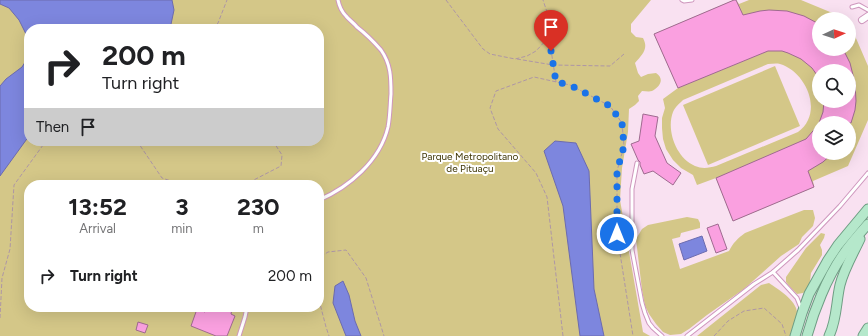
<!DOCTYPE html>
<meta charset="utf-8">
<style>
:root{--surface:#fff;--page:#f6f6f6;--text:#202124;--muted:#757577}
body{margin:0;font-family:Figtree,sans-serif;background:var(--page);color:var(--text);height:100vh;display:flex;flex-direction:column;font-size:15px;white-space:nowrap}
*{box-sizing:border-box;margin:0}
p{font-size:13px;color:var(--muted)}
.icon{flex:none;width:22px;height:22px;fill:none;stroke:currentColor;stroke-width:2;stroke-linecap:round;stroke-linejoin:round}
.map{position:relative;flex:1;overflow:hidden}
.panel{position:absolute;left:24px;top:180px;width:300px;height:132px;display:flex;flex-direction:column;background:var(--surface);border-radius:16px;box-shadow:0 4px 16px #0002}
.panel>*{flex:none}
.hud{position:absolute;left:24px;top:24px;width:300px;height:122px;border-radius:16px;box-shadow:0 4px 16px #0002;background:#fff;color:var(--text);overflow:hidden}
.needle{width:26px;rotate:87deg}
.fabs{position:absolute;left:812px;top:12px;display:grid;gap:8px}
.fabs a{display:grid;place-items:center;width:44px;height:44px;border-radius:50%;background:var(--surface);box-shadow:0 4px 16px #0002;font-size:20px}
.pin{position:absolute;display:grid;place-items:center;width:34px;height:34px;color:#fff;margin:-41px -17px;border-radius:50% 50% 50% 0;rotate:-45deg;box-shadow:0 0 4px #0007}
.pin .icon{rotate:45deg}
.me{position:absolute;width:44px;margin:-22px;rotate:0deg;stroke-linejoin:round;filter:drop-shadow(0 0 3px #0008)}
.turn{display:flex;align-items:center;gap:14px;height:84px;padding:0 12px;font-size:18px}
.turn .icon{width:52px;height:52px;stroke-width:2.5}
.turn b{display:block;font-size:28px;line-height:34px}
.then{display:flex;align-items:center;height:38px;padding:0 12px;background:#0003;gap:8px;font-size:15px}
.eta{display:flex;justify-content:space-evenly;align-items:center;height:68px;text-align:center}
.eta b{font-size:24px;font-weight:700;line-height:28px}
ul{padding:0;list-style:none}
li{display:flex;align-items:center;gap:12px;height:56px;padding:0 12px}
li div{flex:1}
li b{display:block;font-size:15px}
li em{font-style:normal}
.map>svg:first-child{display:block}
</style>
<div class="map">
<svg width="868" height="336" viewBox="0 0 868 336">
<rect width="100%" height="100%" fill="#f9e1f1"/>
<g fill="#d4c788" fill-rule="evenodd">
<path d="M 0,0 L 651,0 L 631,24 L 631,32 L 636,37 L 643,38 C 649,49 642,55 635,63 L 638,73 L 641,77 L 648,74 L 656,73 C 665,79 660,87 652,91 C 649,92 645,91 642,91 L 638,96 L 639,101 L 635,105 L 629,109 L 628,132 L 622,168 L 620,200 L 643,332 L 650,336 L 0,336 ZM 29,29 L 319,29 L 319,141 L 29,141 ZM 29,185 L 319,185 L 319,307 L 29,307 Z"/>
<path d="M 734,0 L 736,0 L 739,4 L 749,0 L 801,0 L 847,19 L 819,19 L 819,49 L 849,49 L 849,22 L 868,66 L 868,120 L 848,166 L 813,181 L 814,187 L 733,221 L 716,178 L 697,185 L 693,175 L 681,168 L 673,160 L 666,149 L 663,139 L 662,128 L 662,118 L 665,108 L 663,99 L 678,88 L 654,34 ZM 768,64 C 772,64 776,63 780,64 C 801,70 818,99 808,120 C 806,125 802,129 798,132 L 716,166 C 709,168 702,169 695,166 C 676,158 666,130 673,112 C 675,107 680,103 683,100 ZM 819,71 L 849,71 L 849,101 L 819,101 ZM 819,123 L 849,123 L 849,153 L 819,153 Z"/>
<polygon points="775,66 800,126 708,165 683,105"/>
<path d="M 804,210 L 813,210 L 815,218 L 813,226 L 802,237 L 799,244 L 781,256 L 744,289 L 707,315 L 689,329 L 681,334 L 670,335 L 663,332 L 656,324 L 649,314 L 645,306 L 642,290 L 636,239 L 642,229 L 648,225 L 687,217 L 698,219 L 700,223 L 700,228 L 681,233 L 680,237 L 672,239 L 680,269 L 729,251 C 733,243 738,238 745,233 Z"/>
<polygon points="821,233 825,234 824,238 820,245 822,250 822,255 811,273 810,281 807,290 803,293 797,294 791,288 786,282 786,277 806,248"/>
<path d="M 769,283 C 778,289 796,300 797,312 C 797,316 791,331 790,336 L 697,336 L 761,285 Z"/>
</g>
<g fill="#7d86de" stroke="#6c6bae">
<polygon points="0,0 172,0 174,10 170,29 29,29 29,40 19,20 9,8 0,4"/>
<polygon points="29,56 29,136 0,176 0,86 6,79 22,67"/>
<polygon points="555,141 576,143 589,171 594,289 604,336 580,336 563,206 544,151"/>
<polygon points="702,236 707,251 684,260 679,244"/>
<polygon points="343,281 349,295 355,321 361,336 346,336 333,303 335,286"/>
</g>
<g fill="#faa0e0" stroke="#9f6b90">
<polygon points="734,0 736,0 743,15 760,11 769,10 787,11 804,16 819,24 819,49 843,49 850,63 855,83 856,101 855,110 851,123 819,123 823,112 824,101 849,101 849,71 819,71 819,78 812,68 801,59 788,53 782,51 768,51 678,88 654,34"/>
<polygon points="643,114 658,117 655,136 667,163 681,173 673,185 653,171 644,174 640,165 640,162 638,160 631,144 639,141"/>
<polygon points="819,124 819,153 833,153 823,162 808,171 814,187 733,221 716,178 806,139"/>
<polygon points="718,224 727,249 716,253 707,228"/>
<polygon points="207,307 227,307 232,309 231,314 235,316 227,336 216,336 191,326 197,309 205,312"/>
<polygon points="138,322 148,325 145,333 136,330"/>
</g>
<g fill="none" stroke-linecap="round" stroke-linejoin="round">
<defs>
<g id="lane">
<polyline points="682,0 684,1 692,0"/>
<polyline points="852,7 859,5 868,10"/>
<polyline points="637,163 632,189 632,250 642,303 645,313 649,323 653,328 662,336"/>
<path d="M 319,200 C 349,187 380,161 388,127 C 390,117 390,105 391,94 C 391,78 391,64 381,50 C 374,42 366,34 357,27 C 354,23 349,20 346,16 C 342,12 339,5 338,0"/>
<polyline points="801,308 797,298 773,272 798,250 840,206 868,173"/>
<polyline points="239,336 245,317 247,307"/>
<polyline points="687,336 754,284 773,272"/>
</g>
<polyline id="street" points="862,20 868,16"/>
<g id="primary">
<polyline points="795,336 802,313 809,294 828,260 838,245 868,209"/>
<path d="M 807,336 C 814,310 827,278 842,256 C 850,244 859,234 868,224"/>
<path d="M 829,336 C 837,320 836,302 840,285 C 844,269 853,254 860,239"/>
<polyline points="863,336 868,328"/>
</g>
</defs>
<use href="#lane" stroke="#ce97bd" stroke-width="5"/>
<use href="#street" stroke="#ce97bd" stroke-width="8"/>
<use href="#primary" stroke="#6e9d83" stroke-width="11"/>
<g stroke="#ae96a6" stroke-width="1" stroke-dasharray="4 2" stroke-linecap="butt">
<polyline points="446,0 483,49 490,54 515,59 527,56 536,51 549,37 550,21 543,0"/>
<polyline points="213,29 218,23 227,0"/>
<polyline points="549,37 556,82"/>
<polyline points="517,59 553,65 610,66 624,54"/>
<polyline points="137,141 162,178 183,185"/>
<polyline points="190,141 195,145 273,141 282,155 281,166 244,185"/>
<polyline points="319,268 320,257 328,252 346,250 366,278 384,336"/>
<polyline points="319,300 326,327 329,336"/>
<polyline points="0,318 2,278 10,249 14,185 46,141"/>
<polyline points="563,336 547,197 536,173 498,129 490,108 496,91 534,77 570,85 610,106 622,123 624,146 617,171 617,234 633,336"/>
<polyline points="714,336 728,321 744,311 764,308 782,324 786,336"/>
</g>
<use href="#lane" stroke="#fff" stroke-width="3"/>
<use href="#street" stroke="#fff" stroke-width="6"/>
<use href="#primary" stroke="#b5e8cb" stroke-width="9"/>
</g>
<g fill="none" stroke-linecap="round" stroke-linejoin="round">
<polyline stroke="#1a73e8" stroke-width="7" stroke-dasharray="0 12.6" points="551,51 556,82 570,85 610,106 622,123 624,146 617,171 617,234"/>
</g>
<g text-anchor="middle" dominant-baseline="central" stroke-width="4" stroke-linejoin="round" paint-order="stroke">
<g font-size="10" fill="#3f3606" stroke="#fff">
<text x="470" y="156">Parque Metropolitano<tspan x="470" dy="12">de Pituaçu</tspan></text>
</g>
</g>
</svg>
<div class="fabs">
<a><svg class="needle" viewBox="-14 -14 28 28"><path d="M0-13l5 13h-10z" fill="#e53935"/><path d="M0 13l5-13h-10z" fill="#757577"/></svg></a>
<a><svg class="icon" aria-label="search" viewBox="0 0 24 24"><circle cx="10" cy="10" r="6"/><path d="M15 15l6 6"/></svg></a>
<a><svg class="icon" aria-label="layers" viewBox="0 0 24 24"><path d="M12 4l9 5-9 5-9-5zM3 14l9 5 9-5"/></svg></a>
</div>
<div class="pin" style="left:551px;top:51px;background:#d93025"><svg class="icon" aria-label="arrive" viewBox="0 0 24 24"><path d="M6 21V4h12l-3 4 3 4H6"/></svg></div>
<svg class="me" style="left:617px;top:234px" viewBox="-20 -20 40 40"><circle r="17" fill="#1a73e8" stroke="#fff" stroke-width="3"/><path d="M0-11L8 9 0 5-8 9z" fill="#fff"/></svg>
<div class="hud">
<div class="turn"><svg class="icon" aria-label="right" viewBox="0 0 24 24"><path d="M7 20v-9h11M14 6l5 5-5 5"/></svg><div><b>200 m</b>Turn right</div></div>
<div class="then">Then<svg class="icon" aria-label="arrive" viewBox="0 0 24 24"><path d="M6 21V4h12l-3 4 3 4H6"/></svg></div>
</div>
<section class="panel">
<div class="eta">
<div><b>13:52</b><p>Arrival</p></div>
<div><b>3</b><p>min</p></div>
<div><b>230</b><p>m</p></div>
</div>
<ul>
<li><svg class="icon" aria-label="right" viewBox="0 0 24 24"><path d="M7 20v-9h11M14 6l5 5-5 5"/></svg><div><b>Turn right</b></div><em>200 m</em></li>
</ul>
</section>
</div>
